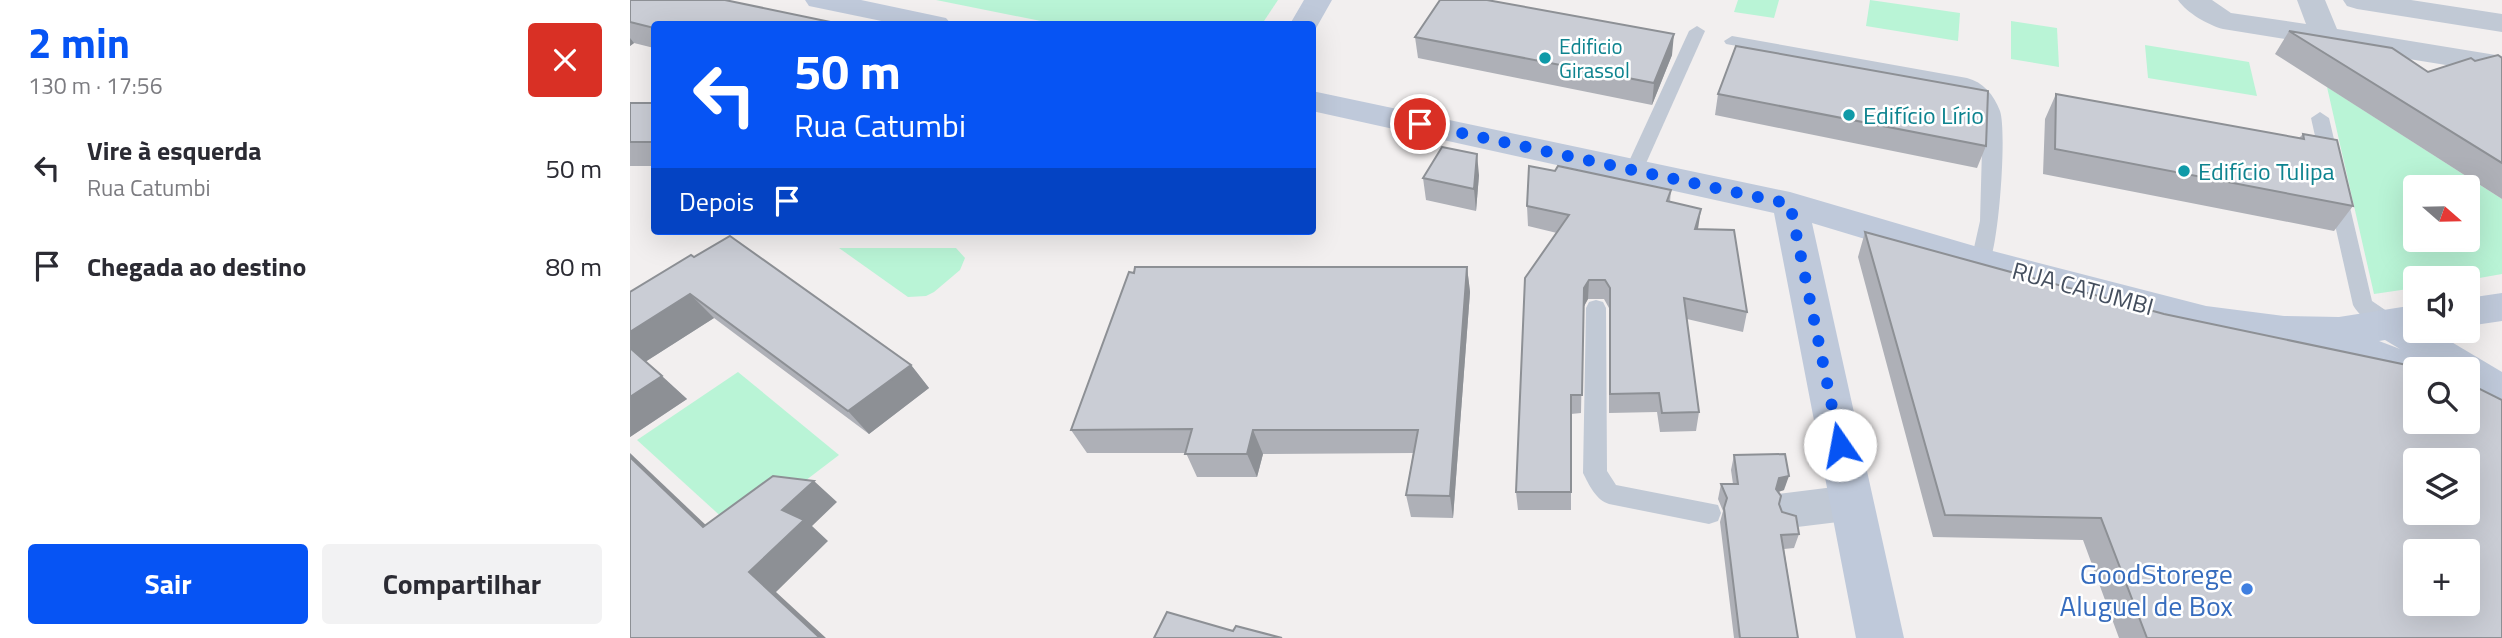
<!DOCTYPE html>
<html lang="pt">
<meta charset="utf-8">
<style>
:root{--surface:#fff;--page:#f2f2f3;--text:#2b2b33;--muted:#7c7c81;--accent:#0654f4}
body{margin:0;font-family:"Titillium Web",sans-serif;background:var(--page);color:var(--text);height:100vh;display:flex;flex-direction:column;font-size:26px;white-space:nowrap}
*{box-sizing:border-box;margin:0}
p{font-size:23px;color:var(--muted)}
.icon{flex:none;width:38px;height:38px;fill:none;stroke:currentColor;stroke-width:2;stroke-linecap:round;stroke-linejoin:round}
.map{position:relative;flex:1;overflow:hidden}
.drawer{display:flex;flex-direction:column;background:var(--surface);width:630px}
.drawer>*{flex:none}
.top-card{position:absolute;left:21px;top:21px;width:665px;height:214px;border-radius:7px;box-shadow:0 7px 28px #0002;background:#0654f4;color:#fff;overflow:hidden}
.needle{width:46px;rotate:110deg}
.buttons{position:absolute;left:1773px;top:175px;display:grid;gap:14px}
.buttons a{display:grid;place-items:center;width:77px;height:77px;border-radius:7px;background:var(--surface);box-shadow:0 7px 28px #0002;font-size:35px}
.pin{position:absolute;display:grid;place-items:center;width:60px;height:60px;color:#fff;margin:-30px;border:4px solid #fff;border-radius:50%;box-shadow:0 2px 7px #0007}
.me{position:absolute;width:77px;margin:-38px;rotate:348deg;stroke-linejoin:round;filter:drop-shadow(0 0 5px #0008)}
.turn{display:flex;align-items:center;gap:24px;height:147px;padding:0 28px;font-size:32px}
.turn .icon{width:91px;height:91px;stroke-width:2.5}
.turn b{display:block;font-size:49px;line-height:60px}
.then{display:flex;align-items:center;height:66px;padding:0 28px;background:#0003;gap:14px;font-size:26px}
.round{display:grid;place-items:center;flex:none;width:74px;height:74px;border-radius:7px;background:var(--page)}
.head{display:flex;align-items:center;justify-content:space-between;height:119px;padding:0 28px}
h1{font-size:42px;font-weight:700;line-height:52px;color:var(--accent)}
.action{display:flex;gap:14px;margin-top:auto;padding:14px 28px}
.action a{flex:1;height:80px;border-radius:7px;background:var(--accent);color:#fff;font-size:28px;font-weight:700;line-height:80px;text-align:center}
.action a+a{background:var(--page);color:var(--text)}
ul{padding:0;list-style:none}
li{display:flex;align-items:center;gap:21px;height:98px;padding:0 28px}
li div{flex:1}
li b{display:block;font-size:26px}
li em{font-style:normal}
main{display:flex;flex:1;min-height:0}
.map>svg:first-child{display:block}
</style>
<main>
<section class="drawer">
<div class="head"><div><h1>2 min</h1><p>130 m · 17:56</p></div><a class="round" style="background:#d93025;color:#fff"><svg class="icon" aria-label="close" viewBox="0 0 24 24"><path d="M6 6l12 12M18 6L6 18"/></svg></a></div>
<ul>
<li><svg class="icon" aria-label="left" viewBox="0 0 24 24"><path d="M17 20v-9H6M10 6l-5 5 5 5"/></svg><div><b>Vire à esquerda</b><p>Rua Catumbi</p></div><em>50 m</em></li>
<li><svg class="icon" aria-label="arrive" viewBox="0 0 24 24"><path d="M6 21V4h12l-3 4 3 4H6"/></svg><div><b>Chegada ao destino</b></div><em>80 m</em></li>
</ul>
<div class="action"><a>Sair</a><a>Compartilhar</a></div>
</section>
<div class="map">
<svg width="1872" height="638" viewBox="0 0 1872 638">
<rect width="100%" height="100%" fill="#f2efef"/>
<g fill="#b9f4d6" fill-rule="evenodd">
<polygon points="306,0 648,0 632,24 426,24"/>
<polygon points="1108,0 1149,0 1144,18 1104,12"/>
<polygon points="1240,0 1330,13 1328,41 1236,26"/>
<polygon points="1381,21 1427,28 1429,67 1381,59"/>
<polygon points="1515,45 1619,62 1627,96 1518,78"/>
<path d="M 1697,87 L 1872,199 L 1872,274 L 1838,280 L 1785,278 L 1785,288 L 1744,294 ZM 1785,187 L 1838,187 L 1838,240 L 1785,240 Z"/>
<polygon points="209,248 326,248 335,258 330,270 304,292 296,296 278,297"/>
<polygon points="108,372 209,455 108,532 7,440"/>
</g>
<g fill="none" stroke-linecap="round" stroke-linejoin="round">
<g fill="#c1c9d5" fill-rule="evenodd">
<polygon points="1067,26 1075,31 1013,170 1011,174 997,174 995,170 1059,31"/>
<path d="M 1102,36 L 1337,78 C 1353,82 1364,95 1370,111 C 1377,131 1369,247 1358,266 L 1351,268 L 1344,266 L 1341,261 L 1350,221 L 1353,113 L 1345,96 L 1332,87 L 1096,44 L 1094,41 Z"/>
<path d="M 1690,112 L 1699,118 L 1742,301 L 1767,318 L 1771,324 L 1767,330 C 1753,334 1730,318 1723,305 L 1681,118 Z"/>
<path d="M 966,300 L 973,302 L 976,308 L 977,471 L 986,485 L 1088,505 L 1091,513 L 1088,521 L 1079,524 L 979,504 C 966,500 959,485 953,473 L 956,308 L 959,302 Z"/>
<polygon points="1220,485 1228,489 1232,496 1229,502 1236,511 1233,519 1159,528 1150,525 1147,517 1150,510 1144,502 1147,494"/>
</g>
<g fill="#c1c9d5" fill-rule="evenodd">
<path d="M 1548,0 L 1582,0 L 1601,13 L 1676,24 L 1667,0 L 1695,0 L 1707,29 L 1872,56 L 1872,74 L 1593,29 C 1578,25 1557,13 1548,0 Z"/>
<polygon points="1713,0 1781,0 1872,14 1872,32 1727,9 1717,6"/>
</g>
<g fill="#bfc9da" fill-rule="evenodd">
<polygon points="175,0 231,0 316,18 321,24 266,24 179,6"/>
<polygon points="674,0 702,0 685,30 682,31 682,24 660,24"/>
<path d="M 682,91 L 1160,192 L 1351,248 L 1576,306 L 1654,316 L 1709,317 L 1785,305 L 1785,331 L 1803,331 L 1872,372 L 1872,409 L 1858,404 L 1838,391 L 1838,369 L 1785,369 L 1785,389 L 1686,347 L 1654,346 L 1576,336 L 1351,274 L 1182,223 L 1274,638 L 1226,638 L 1144,213 L 682,111 ZM 1755,340 L 1770,349 L 1749,341 Z"/>
<polygon points="1872,293 1872,321 1838,326 1838,298"/>
</g>
</g>
<g fill="#aeb0b7">
<polygon points="0,0 24,24 24,48 4,43 0,46"/>
<polygon points="1659,31 1798,72 1845,61 1872,58 1872,199 1645,54"/>
<polygon points="785,37 1042,55 1022,105 788,58"/>
<polygon points="1088,94 1356,146 1347,168 1085,115"/>
<polygon points="1426,94 1669,138 1673,134 1723,206 1704,231 1413,174 1415,119"/>
<rect x="0" y="103" width="24" height="63"/>
<polygon points="925,171 1041,190 1040,202 1068,229 1117,312 1113,332 1057,319 1069,412 1066,431 1030,432 1027,412 979,413 979,308 974,299 958,299 953,308 951,413 941,414 941,510 888,510 886,492 927,233 898,226 897,206"/>
<polygon points="849,175 846,211 796,200 793,178"/>
<polygon points="1235,232 1534,314 1872,638 1489,638 1453,540 1303,537 1228,257"/>
<polygon points="64,257 281,365 299,388 239,434 84,318 15,362 57,399 0,437 0,292"/>
<polygon points="837,267 840,292 823,518 781,517 776,495 783,453 633,454 627,477 567,477 556,453 457,453 441,430"/>
<polygon points="1104,455 1154,490 1148,492 1149,504 1152,512 1169,534 1164,548 1154,549 1168,638 1104,638 1090,522 1093,511 1088,499 1091,484 1103,484 1101,470"/>
</g>
<g fill="#8d9095">
<polygon points="1044,34 1042,55 1022,105 1024,83"/>
<polygon points="0,38 4,43 0,46"/>
<polygon points="847,154 849,175 846,211 844,189"/>
<polygon points="1071,209 1068,229 1065,229"/>
<polygon points="837,267 840,292 823,518 820,496"/>
<polygon points="959,280 958,299 953,308 954,288"/>
<polygon points="60,294 84,318 15,362 0,348 0,332"/>
<polygon points="281,365 299,388 239,434 218,411"/>
<polygon points="32,376 57,399 0,437 0,397"/>
<polygon points="623,430 633,454 627,477 617,454"/>
<polygon points="0,453 100,548 73,527 0,457"/>
<polygon points="1159,476 1154,490 1145,493 1149,478"/>
<polygon points="184,481 207,502 182,526 198,541 146,592 196,638 190,638 119,572 152,510"/>
</g>
<g fill="#cacdd5" stroke="#8d9095" stroke-width="2" fill-rule="evenodd">
<polygon points="0,0 95,0 210,24 24,24 24,28 0,22"/>
<polygon points="810,0 857,0 1044,34 1024,83 785,37"/>
<polygon points="1659,31 1762,48 1798,72 1841,58 1845,61 1868,55 1872,58 1872,163"/>
<polygon points="1106,46 1358,91 1356,146 1088,94"/>
<polygon points="1426,94 1674,139 1673,134 1707,140 1723,206 1425,149"/>
<rect x="0" y="103" width="24" height="39"/>
<polygon points="812,147 847,154 844,189 793,178"/>
<polygon points="899,166 925,171 928,166 1041,190 1037,201 1071,209 1065,229 1104,230 1117,312 1054,298 1069,412 1032,413 1029,393 980,394 980,288 975,280 959,280 954,288 952,395 941,395 941,492 886,492 895,278 939,215 897,206"/>
<path d="M 1235,232 L 1534,314 L 1796,369 L 1785,369 L 1785,422 L 1838,422 L 1838,383 L 1872,400 L 1872,638 L 1517,638 L 1471,518 L 1315,515 ZM 1785,460 L 1838,460 L 1838,513 L 1785,513 ZM 1785,551 L 1838,551 L 1838,604 L 1785,604 Z"/>
<polygon points="100,236 281,365 218,411 60,294 0,332 0,292 61,255 64,257"/>
<polygon points="505,267 837,267 820,496 776,495 788,430 623,430 617,454 555,454 562,429 441,430 499,272 504,273"/>
<polygon points="0,348 32,376 0,397"/>
<polygon points="1155,454 1159,476 1149,478 1146,489 1151,496 1149,504 1152,512 1166,516 1169,534 1151,535 1168,638 1110,638 1094,508 1097,498 1091,484 1108,484 1104,455"/>
<polygon points="0,457 73,527 143,476 184,481 152,510 174,520 119,572 190,638 0,638"/>
<polygon points="537,612 603,631 606,626 652,638 524,638"/>
</g>
<g fill="none" stroke-linecap="round" stroke-linejoin="round">
<polyline stroke="#0654f4" stroke-width="12" stroke-dasharray="0 21.6" points="790,124 1160,204 1210,445"/>
</g>
<g fill="#0f9aa8" stroke="#fff" stroke-width="2.5">
<circle cx="915" cy="58" r="7"/>
<circle cx="1219" cy="115" r="7"/>
<circle cx="1554" cy="171" r="7"/>
</g>
<circle fill="#3f7fe0" stroke="#fff" stroke-width="2.5" cx="1617" cy="589" r="7"/>
<g text-anchor="middle" dominant-baseline="central" stroke-width="5" stroke-linejoin="round" paint-order="stroke">
<g font-size="21" fill="#0d838f" stroke="#fff" text-anchor="start">
<text x="929" y="46">Edificio<tspan x="929" dy="24">Girassol</tspan></text>
</g>
<g font-size="24" fill="#0d838f" stroke="#fff" text-anchor="start">
<text x="1233" y="115">Edifício Lírio</text>
<text x="1568" y="171">Edifício Tulipa</text>
</g>
<g font-size="24" fill="#454f5e" stroke="#fff">
<text transform="translate(1453 288) rotate(15)">RUA CATUMBI</text>
</g>
<g font-size="28" fill="#366cbe" stroke="#fff" text-anchor="end">
<text x="1603" y="573">GoodStorege<tspan x="1603" dy="32">Aluguel de Box</tspan></text>
</g>
</g>
</svg>
<div class="buttons">
<a><svg class="needle" viewBox="-14 -14 28 28"><path d="M0-13l5 13h-10z" fill="#e53935"/><path d="M0 13l5-13h-10z" fill="#7c7c81"/></svg></a>
<a><svg class="icon" aria-label="sound" viewBox="0 0 24 24"><path d="M4 9h4l5-4v14l-5-4H4zM17 9q2 3 0 6"/></svg></a>
<a><svg class="icon" aria-label="search" viewBox="0 0 24 24"><circle cx="10" cy="10" r="6"/><path d="M15 15l6 6"/></svg></a>
<a><svg class="icon" aria-label="layers" viewBox="0 0 24 24"><path d="M12 4l9 5-9 5-9-5zM3 14l9 5 9-5"/></svg></a>
<a>+</a>
</div>
<div class="pin" style="left:790px;top:124px;background:#d93025"><svg class="icon" aria-label="arrive" viewBox="0 0 24 24"><path d="M6 21V4h12l-3 4 3 4H6"/></svg></div>
<svg class="me" style="left:1210px;top:445px" viewBox="-20 -20 40 40"><circle r="19" fill="#fff"/><path d="M0-13L10 11 0 6-10 11z" fill="#0654f4"/></svg>
<div class="top-card">
<div class="turn"><svg class="icon" aria-label="left" viewBox="0 0 24 24"><path d="M17 20v-9H6M10 6l-5 5 5 5"/></svg><div><b>50 m</b>Rua Catumbi</div></div>
<div class="then">Depois<svg class="icon" aria-label="arrive" viewBox="0 0 24 24"><path d="M6 21V4h12l-3 4 3 4H6"/></svg></div>
</div>
</div>
</main>
